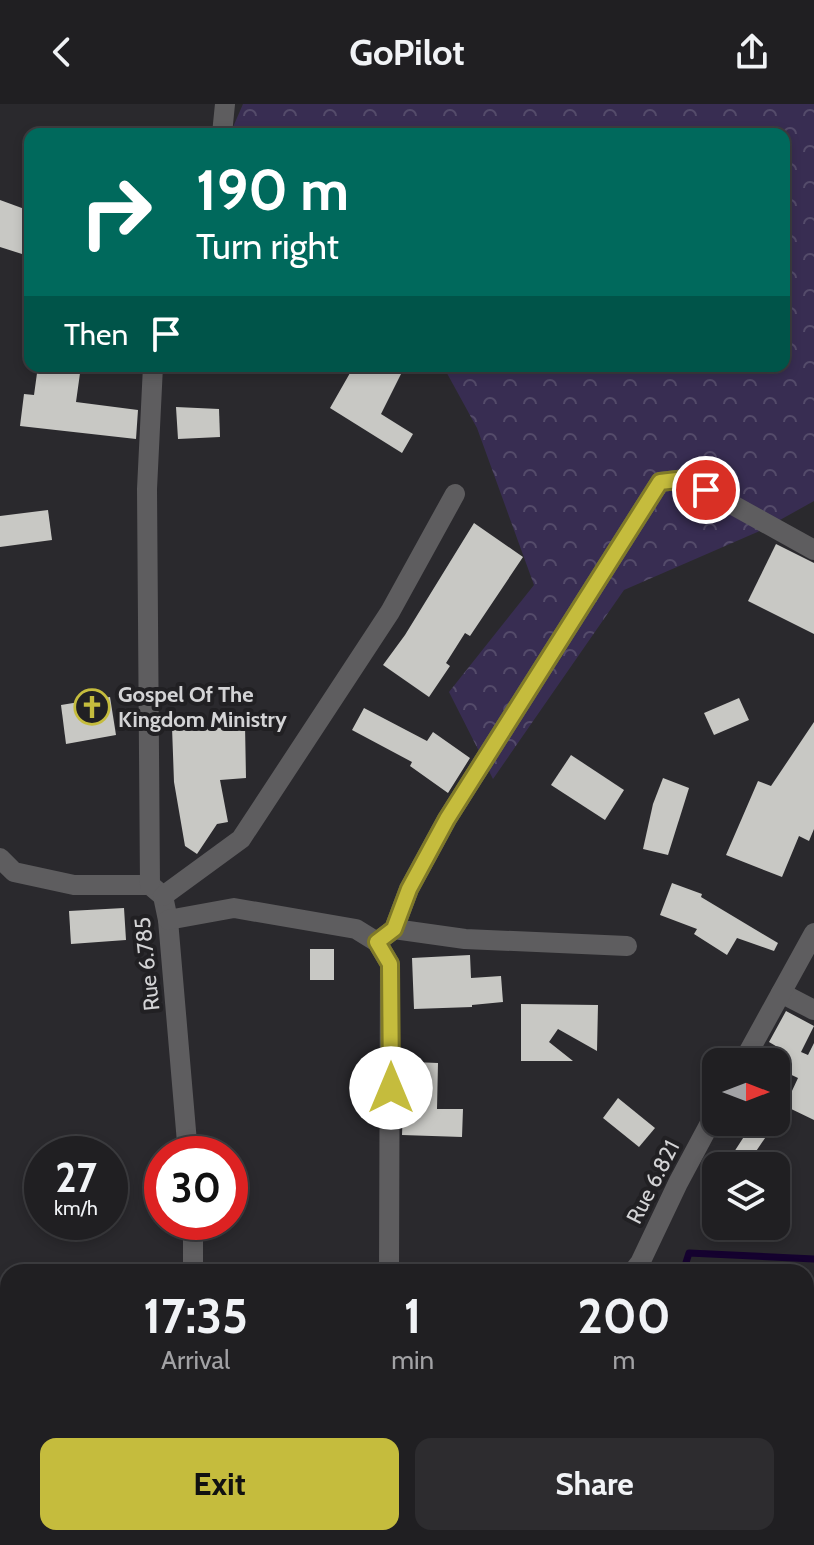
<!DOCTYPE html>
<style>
:root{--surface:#201f22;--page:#2d2c2f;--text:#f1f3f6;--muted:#a2a2a5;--line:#3d3d40;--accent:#c5bc3d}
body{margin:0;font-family:Cabin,sans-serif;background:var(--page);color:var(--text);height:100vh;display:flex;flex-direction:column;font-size:30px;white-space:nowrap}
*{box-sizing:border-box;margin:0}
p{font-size:26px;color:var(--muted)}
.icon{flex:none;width:44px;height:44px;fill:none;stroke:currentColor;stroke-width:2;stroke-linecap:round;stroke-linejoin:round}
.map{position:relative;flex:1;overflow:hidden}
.side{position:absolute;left:0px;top:1160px;width:814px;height:282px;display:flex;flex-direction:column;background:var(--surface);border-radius:24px 24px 0 0;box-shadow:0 4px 12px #0003,0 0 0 2px var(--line)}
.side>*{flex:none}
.banner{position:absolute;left:24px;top:24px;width:766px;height:244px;border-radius:16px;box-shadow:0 4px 12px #0003,0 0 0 2px var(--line);background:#00695c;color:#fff;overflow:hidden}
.needle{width:52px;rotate:90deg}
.controls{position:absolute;left:702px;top:944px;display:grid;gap:16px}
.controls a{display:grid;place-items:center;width:88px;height:88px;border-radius:16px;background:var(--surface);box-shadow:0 4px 12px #0003,0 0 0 2px var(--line);font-size:40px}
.speed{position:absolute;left:24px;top:1032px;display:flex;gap:16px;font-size:40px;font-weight:700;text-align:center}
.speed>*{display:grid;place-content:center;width:104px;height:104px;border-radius:50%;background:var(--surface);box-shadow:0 4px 12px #0003,0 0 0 2px var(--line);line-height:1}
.speed small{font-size:20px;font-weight:400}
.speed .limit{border:12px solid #d22;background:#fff;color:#111}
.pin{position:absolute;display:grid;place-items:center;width:68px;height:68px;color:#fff;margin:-34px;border:4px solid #fff;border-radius:50%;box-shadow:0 2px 8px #0007}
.me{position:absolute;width:88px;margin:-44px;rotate:0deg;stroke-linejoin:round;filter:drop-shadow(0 0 6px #0008)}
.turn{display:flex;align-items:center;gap:28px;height:168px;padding:0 40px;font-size:36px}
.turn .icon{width:104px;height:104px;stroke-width:2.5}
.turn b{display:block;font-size:56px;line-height:68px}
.then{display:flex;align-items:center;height:76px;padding:0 40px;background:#0003;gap:16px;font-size:30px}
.eta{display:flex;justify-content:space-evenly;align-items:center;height:136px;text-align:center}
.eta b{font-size:48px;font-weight:700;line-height:56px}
.cta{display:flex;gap:16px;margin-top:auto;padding:16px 40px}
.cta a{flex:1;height:92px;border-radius:16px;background:var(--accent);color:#111;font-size:32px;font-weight:700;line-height:92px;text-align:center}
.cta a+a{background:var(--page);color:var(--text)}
header{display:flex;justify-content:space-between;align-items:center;height:104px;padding:0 40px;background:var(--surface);font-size:36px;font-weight:700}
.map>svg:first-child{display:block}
</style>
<header><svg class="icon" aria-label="back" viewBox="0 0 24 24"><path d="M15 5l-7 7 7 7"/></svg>GoPilot<svg class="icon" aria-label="share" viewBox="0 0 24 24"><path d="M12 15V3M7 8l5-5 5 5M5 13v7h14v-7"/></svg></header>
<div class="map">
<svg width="814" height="1441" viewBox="0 0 814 1441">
<defs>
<pattern id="forest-crowns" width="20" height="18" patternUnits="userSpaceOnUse" patternTransform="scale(2)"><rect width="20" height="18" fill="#382d52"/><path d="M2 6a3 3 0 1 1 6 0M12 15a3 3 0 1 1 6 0" fill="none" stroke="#544b6a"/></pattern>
</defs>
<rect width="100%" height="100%" fill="#2a292d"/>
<polygon fill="url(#forest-crowns)" points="243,0 814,0 814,397 762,426 624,486 493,675 449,588 534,481 477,324 443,262 784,262 784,30 230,30"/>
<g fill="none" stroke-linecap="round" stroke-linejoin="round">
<g stroke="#15022f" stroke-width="7">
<polyline points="683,1168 689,1149 814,1155"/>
<polyline points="394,1441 412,1434"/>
</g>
</g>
<g fill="#c8c8c4">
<polygon points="0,96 30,107 30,128 22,150 0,143"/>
<polygon points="38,262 81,262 76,298 138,306 136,335 20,322 24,290 34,291"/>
<polygon points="354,262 405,262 381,310 413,330 402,349 330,304"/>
<polygon points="176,303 219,305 220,333 178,335"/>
<polygon points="48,406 52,436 0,443 0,412"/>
<polygon points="474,419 523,453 470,532 465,529 446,559 450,562 429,593 383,561 405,531"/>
<polygon points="776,440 814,459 814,530 748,497"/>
<polygon points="110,593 116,631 66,640 61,601"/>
<polygon points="739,594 749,616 714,631 704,609"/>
<polygon points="364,604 427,637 433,628 470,654 448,689 410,662 412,658 352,626"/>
<polygon points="814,618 814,725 809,737 799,732 782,773 726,751 758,677 771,682"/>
<polygon points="181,621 245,621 246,674 220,676 228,718 217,720 197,750 185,742 174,678 172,623"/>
<polygon points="571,651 624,686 605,716 551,681"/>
<polygon points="663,674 689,684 668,751 643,745 653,700"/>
<polygon points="672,779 702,790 701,793 778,839 774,847 737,834 727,851 694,830 697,825 660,811"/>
<polygon points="124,804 126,836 71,840 69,807"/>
<rect x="310" y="845" width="24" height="31"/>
<polygon points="470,851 471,874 501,872 503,898 472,901 472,903 414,905 412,854"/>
<polygon points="521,900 598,901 597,947 558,925 549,938 573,957 521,957"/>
<polygon points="786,907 814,922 801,948 808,951 814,939 814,1016 785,1002 798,974 779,965 786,948 769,938"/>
<polygon points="413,958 438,959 437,1005 463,1005 462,1033 402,1031 403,1004 411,1004"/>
<polygon points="618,994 655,1024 639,1043 603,1014"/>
<polygon points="725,1018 776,1018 746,1062 725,1062 745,1031"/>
</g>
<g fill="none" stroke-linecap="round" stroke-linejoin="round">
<g stroke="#5e5d5f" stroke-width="20">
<polyline points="222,30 225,0"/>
<polyline points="0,754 14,768 74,781 150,781 163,792 168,816 188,1050"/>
<polyline points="150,781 147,385 153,262"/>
<polyline points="163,792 241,735 390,508 455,390"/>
<polyline points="168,816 234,804 356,825 377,838 390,860 389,1168"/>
<polyline points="394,825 465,835 627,842"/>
<polyline points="377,838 394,825 409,785 447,715 660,378 686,375 814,446"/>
<polyline points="781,889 814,906"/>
<polyline points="743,958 814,829"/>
<polyline points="193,1168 193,1118"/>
<polyline points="633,1168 640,1159 678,1079 716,1008"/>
<polyline points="193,1441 193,1434"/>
<polyline points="284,1441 290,1434"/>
</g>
</g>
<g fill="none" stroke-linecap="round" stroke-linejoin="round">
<defs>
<polyline id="route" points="391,984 390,860 377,838 394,825 409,785 447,715 660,378 686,375 706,386"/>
</defs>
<use href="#route" stroke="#807a28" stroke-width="20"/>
<use href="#route" stroke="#c5bc3d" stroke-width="14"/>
</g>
<defs>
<symbol id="church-ring" viewBox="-11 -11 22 22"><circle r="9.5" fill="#212023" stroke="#c5bc3d" stroke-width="1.5"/><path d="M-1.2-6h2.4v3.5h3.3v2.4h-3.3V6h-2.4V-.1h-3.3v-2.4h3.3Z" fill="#c5bc3d"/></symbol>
</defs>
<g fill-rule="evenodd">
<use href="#church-ring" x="72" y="583" width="40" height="40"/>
</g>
<g text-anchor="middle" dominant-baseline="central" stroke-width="8" stroke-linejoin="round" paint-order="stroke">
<g font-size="22" font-weight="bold" fill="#d3d3d5" stroke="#212023" text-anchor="start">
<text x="118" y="590">Gospel Of The<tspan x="118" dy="25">Kingdom Ministry</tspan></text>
</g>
<g font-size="22" fill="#d3d3d5" stroke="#212023">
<text transform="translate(147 860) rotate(-96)">Rue 6.785</text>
<text transform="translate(653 1078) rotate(-63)">Rue 6.821</text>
</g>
</g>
</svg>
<div class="controls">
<a><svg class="needle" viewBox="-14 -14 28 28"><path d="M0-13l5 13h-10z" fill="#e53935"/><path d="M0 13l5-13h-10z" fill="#a2a2a5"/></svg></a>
<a><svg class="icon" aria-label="layers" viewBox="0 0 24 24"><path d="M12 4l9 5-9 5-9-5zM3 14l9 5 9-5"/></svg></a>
</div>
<div class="speed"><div>27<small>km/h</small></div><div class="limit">30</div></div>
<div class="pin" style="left:706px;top:386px;background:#d93025"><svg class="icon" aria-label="arrive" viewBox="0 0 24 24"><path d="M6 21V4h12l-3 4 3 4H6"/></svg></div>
<svg class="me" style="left:391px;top:984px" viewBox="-20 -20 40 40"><circle r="19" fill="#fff"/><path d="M0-13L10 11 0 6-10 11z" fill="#c5bc3d"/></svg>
<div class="banner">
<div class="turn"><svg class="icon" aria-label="right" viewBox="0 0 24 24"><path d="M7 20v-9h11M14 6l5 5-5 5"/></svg><div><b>190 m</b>Turn right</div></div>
<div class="then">Then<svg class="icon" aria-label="arrive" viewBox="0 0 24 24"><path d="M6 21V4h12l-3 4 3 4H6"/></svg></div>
</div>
<section class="side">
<div class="eta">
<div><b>17:35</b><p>Arrival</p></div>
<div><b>1</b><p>min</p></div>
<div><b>200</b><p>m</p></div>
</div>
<div class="cta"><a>Exit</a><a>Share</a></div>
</section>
</div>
